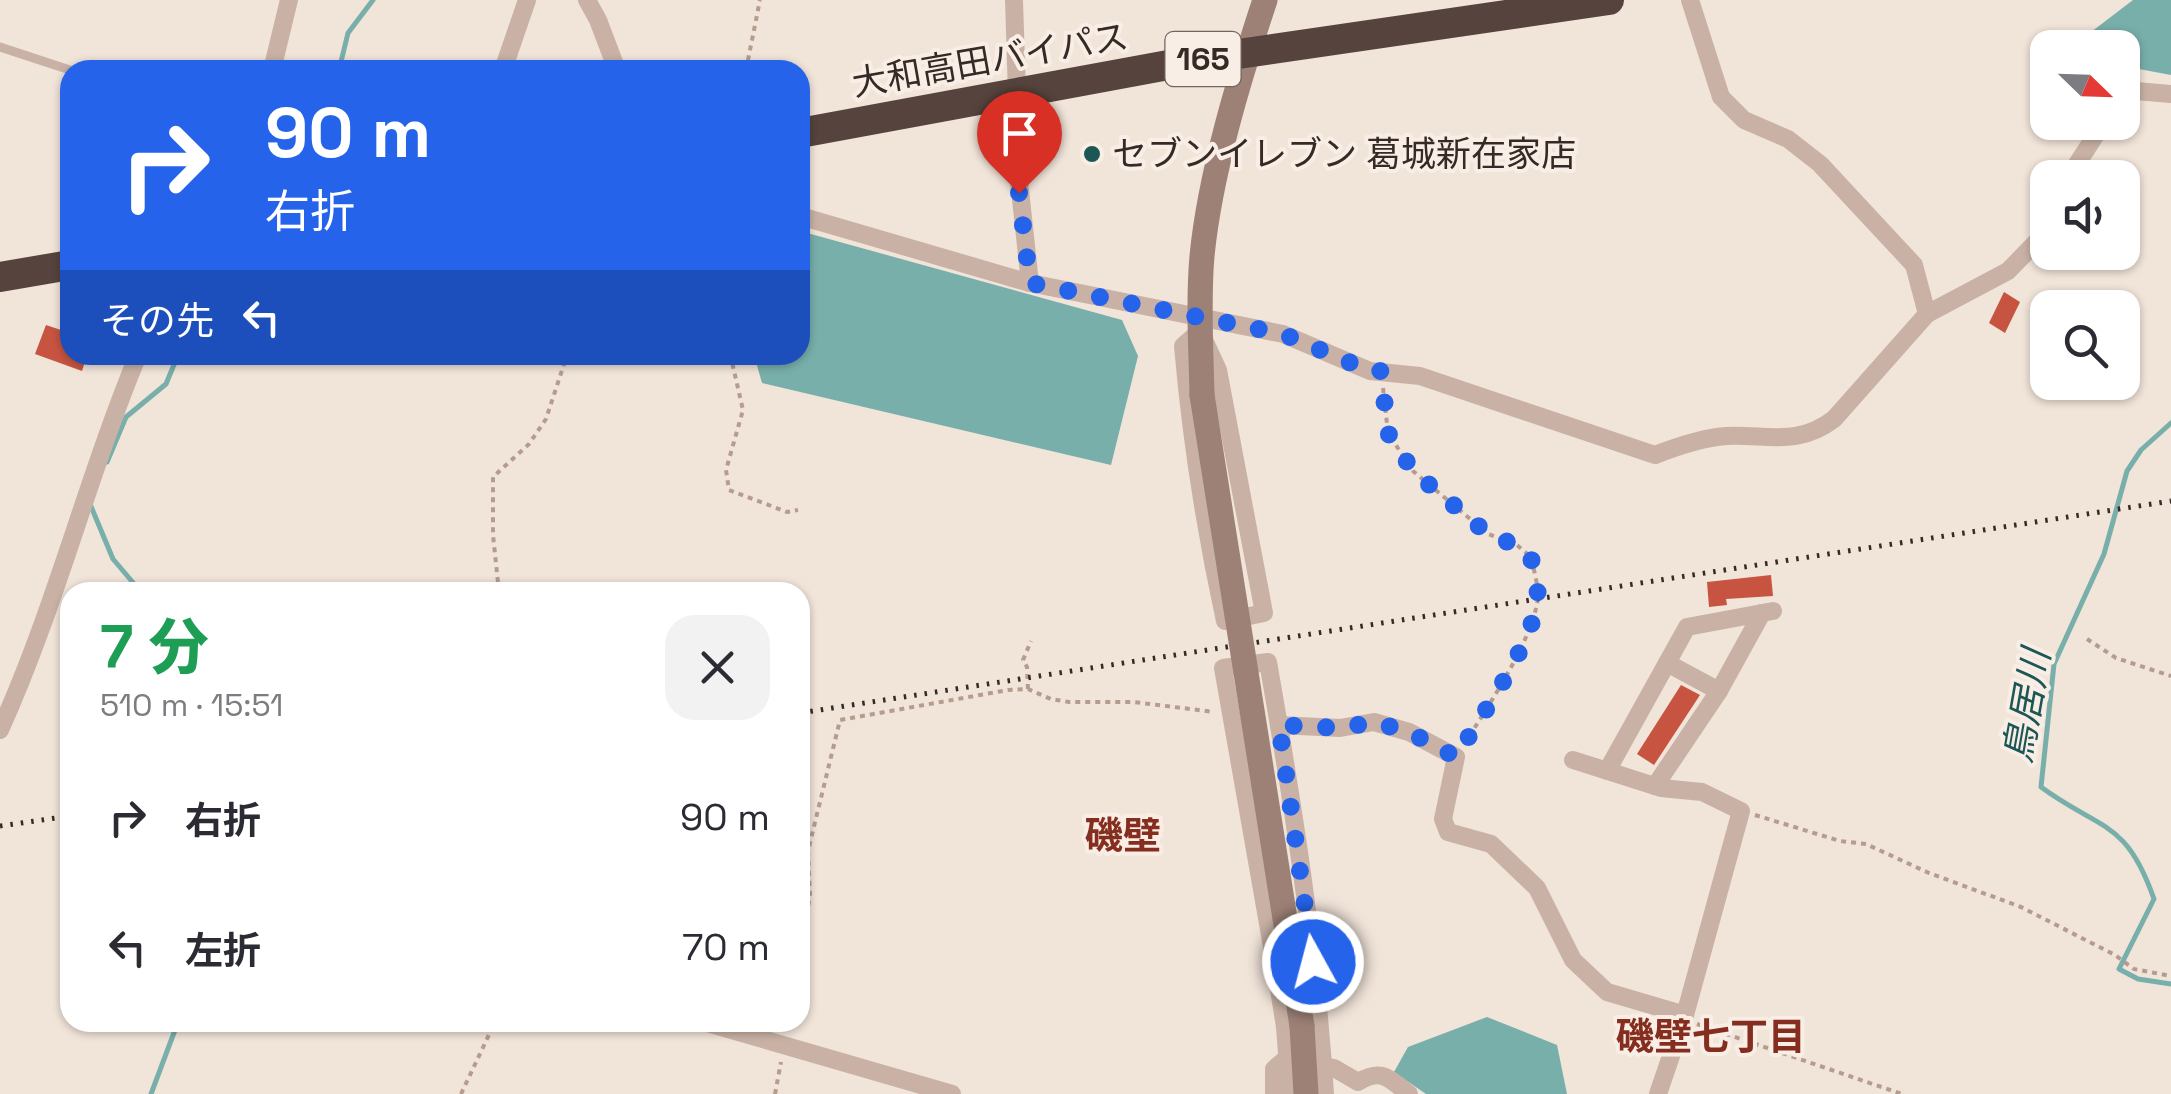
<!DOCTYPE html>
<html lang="ja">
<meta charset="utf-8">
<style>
:root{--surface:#fff;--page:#f2f2f3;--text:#2b2b33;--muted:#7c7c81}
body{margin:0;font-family:"Space Grotesk","Noto Sans JP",sans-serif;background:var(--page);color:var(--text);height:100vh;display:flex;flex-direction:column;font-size:38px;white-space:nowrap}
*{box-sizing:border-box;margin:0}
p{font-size:32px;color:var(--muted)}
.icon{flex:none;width:55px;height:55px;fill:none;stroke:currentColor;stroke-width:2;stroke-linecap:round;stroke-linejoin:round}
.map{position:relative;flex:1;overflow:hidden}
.details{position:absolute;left:60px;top:582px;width:750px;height:450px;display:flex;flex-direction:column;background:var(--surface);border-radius:30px;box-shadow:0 2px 8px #0004}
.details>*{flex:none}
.top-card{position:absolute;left:60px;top:60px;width:750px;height:305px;border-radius:30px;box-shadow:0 2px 8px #0004;background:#2563eb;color:#fff;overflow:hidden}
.needle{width:65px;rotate:113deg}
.tools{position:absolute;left:2030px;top:30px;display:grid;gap:20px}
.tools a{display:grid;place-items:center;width:110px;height:110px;border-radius:20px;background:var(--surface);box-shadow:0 2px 8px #0004;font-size:50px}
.pin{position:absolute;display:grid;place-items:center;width:85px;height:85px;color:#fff;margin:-102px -42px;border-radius:50% 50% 50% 0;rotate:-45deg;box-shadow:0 0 10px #0007}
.pin .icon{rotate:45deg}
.me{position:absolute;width:110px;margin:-55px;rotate:353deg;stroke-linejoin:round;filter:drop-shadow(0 0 8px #0008)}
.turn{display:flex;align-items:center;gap:35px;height:210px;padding:0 40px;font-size:45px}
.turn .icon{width:130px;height:130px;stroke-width:2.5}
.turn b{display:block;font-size:70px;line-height:85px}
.then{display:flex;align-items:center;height:95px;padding:0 40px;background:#0003;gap:20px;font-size:38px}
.round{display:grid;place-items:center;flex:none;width:105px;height:105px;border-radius:30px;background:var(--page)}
.headline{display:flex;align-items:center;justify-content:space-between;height:170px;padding:0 40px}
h1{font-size:60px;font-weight:800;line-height:75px;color:#1e9e55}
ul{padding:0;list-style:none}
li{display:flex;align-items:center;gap:30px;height:130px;padding:0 40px}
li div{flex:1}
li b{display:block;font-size:38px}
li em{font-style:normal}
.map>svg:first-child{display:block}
</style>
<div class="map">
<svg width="2171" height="1094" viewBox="0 0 2171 1094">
<rect width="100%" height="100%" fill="#f1e4d9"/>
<g fill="#78afab">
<polygon points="2133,0 2171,0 2171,75 2123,66 2122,48 2077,47 2078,42"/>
<polygon points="800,231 1122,320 1138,356 1111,465 762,383 754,355 800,355"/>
<polygon points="1487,1017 1557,1045 1567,1094 1426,1094 1394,1072 1408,1047"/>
</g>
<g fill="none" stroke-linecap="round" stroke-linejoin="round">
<g stroke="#78afab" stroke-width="5">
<polyline points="339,70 348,33 373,0"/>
<path d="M 2171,423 L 2141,450 L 2127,471 L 2104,554 L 2054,664 L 2041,787 C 2101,831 2126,819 2154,899 L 2119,969 L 2138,979 L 2171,984"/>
<polyline points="107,462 126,417 166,384 178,355"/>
<polyline points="90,504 113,559 141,592"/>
<polyline points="151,1094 178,1022"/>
</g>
</g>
<g fill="#c75441">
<polygon points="2004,292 2020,302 2005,333 1989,323"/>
<polygon points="46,325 70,333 70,355 87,355 82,371 35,354"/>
<polygon points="1771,575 1773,596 1726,599 1727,605 1709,607 1707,582"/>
<polygon points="1681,685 1700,695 1654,765 1637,754"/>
</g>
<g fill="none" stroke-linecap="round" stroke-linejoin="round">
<g stroke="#b59c8f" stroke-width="4" stroke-dasharray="5 5" stroke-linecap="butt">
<polyline points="746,70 760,0"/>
<polyline points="736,355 732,362 743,410 726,470 729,490 787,512 798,510"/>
<path d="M 1383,388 L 1388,433 L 1413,471 L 1488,534 L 1517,545 L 1531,557 C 1534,571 1540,590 1537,604 C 1528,648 1487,707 1464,745"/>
<polyline points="499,592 493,535 493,477 529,444 546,419 567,355"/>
<polyline points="2087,639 2116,658 2171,676"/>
<polyline points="1028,689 1027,667 1023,660 1031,641"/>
<polyline points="1755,815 1840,841 1866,844 1929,873 2021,907 2115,955 2134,969 2171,976"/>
<polyline points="800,955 810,896 808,851 840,720 1008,690 1028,689 1051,699 1069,702 1134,702 1214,712"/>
<polyline points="1697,1024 1902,1094"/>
<polyline points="461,1094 495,1022"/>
<polyline points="775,1094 781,1062"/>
</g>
<polyline stroke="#c9b2a5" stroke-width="9" points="0,47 70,70"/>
<g stroke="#c9b2a5" stroke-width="18">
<polyline points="587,0 598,20 617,70"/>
<polyline points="1014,0 1017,94 1014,134 1030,283"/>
<polyline points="1690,0 1721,97 1744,120 1788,139 1820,164 1914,265 1927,314"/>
<polyline points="272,70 289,0"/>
<polyline points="503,70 527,0"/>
<polyline points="2122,96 2136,91 2171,94"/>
<polyline points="2068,178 2104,122"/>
<path d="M 800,216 L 1030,283 L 1283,334 L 1370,371 L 1420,376 L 1655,455 C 1678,446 1701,438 1726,436 C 1768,434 1797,447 1834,419 L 1927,314 L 2008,271 L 2048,230"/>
<path d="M 1200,331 L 1218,370 L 1264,613 L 1225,621 C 1205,529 1191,439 1183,346 Z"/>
<polyline points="1667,663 1719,691"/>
<polyline points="1279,725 1340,728 1374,722 1409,732 1456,757 1443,819 1448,832 1491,844 1537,888 1573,960 1607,992 1685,1015"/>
<path d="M 0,730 C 55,609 87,478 138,355"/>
<polyline points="1573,760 1661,788 1702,792 1741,811 1685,1015 1658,1094"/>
<polyline points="1607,771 1687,627 1773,611"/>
<polyline points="1655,786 1719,691 1762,613"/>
<polyline points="704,1022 952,1094"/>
<path d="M 1323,1066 L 1334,1068 L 1358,1082 C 1382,1068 1388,1078 1409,1094"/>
<polyline points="1274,1094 1274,1069 1288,1057"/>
<path d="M 1290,1094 L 1285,1027 L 1273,952 L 1223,668 L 1268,662 C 1293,804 1316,949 1325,1094"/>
</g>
<g stroke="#9d8176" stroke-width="25">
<path d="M 1202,395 C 1201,349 1198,302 1202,256 C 1210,174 1239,79 1265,0"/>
<polyline points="1302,1026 1306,1094"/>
</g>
<g stroke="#56433d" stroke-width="30">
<polyline points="800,133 1190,61 1609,0"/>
<polyline points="0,277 70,265"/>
</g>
<g stroke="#352a26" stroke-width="5" stroke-dasharray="2.5 8" stroke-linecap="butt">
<polyline points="800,713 2171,501"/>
<polyline points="0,826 70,816"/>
</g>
<polyline stroke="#9d8176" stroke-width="25" points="1202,395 1302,1026"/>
</g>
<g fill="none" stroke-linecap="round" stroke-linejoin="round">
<path stroke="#2563eb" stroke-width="18" stroke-dasharray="0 32.4" d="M 1019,193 L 1030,283 L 1283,334 L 1370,371 L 1381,371 L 1388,433 L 1413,471 L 1488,534 L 1518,546 L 1531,557 C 1533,571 1540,589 1537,604 C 1528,651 1481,716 1456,757 L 1409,732 L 1374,722 L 1340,728 L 1279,725 L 1313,962"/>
</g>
<circle fill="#1c5755" stroke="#f9eee5" stroke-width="4" cx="1092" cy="154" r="10"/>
<g text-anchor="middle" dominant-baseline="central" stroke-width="8" stroke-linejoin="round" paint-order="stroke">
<rect fill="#f9eee5" stroke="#70655f" stroke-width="2.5" x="1165.5" y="32" width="75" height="54" rx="8"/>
<g font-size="32" font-weight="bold" fill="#352a26">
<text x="1203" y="59">165</text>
</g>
<g font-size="35" fill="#352a26" stroke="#f9eee5">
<text transform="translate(990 60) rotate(-10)">大和高田バイパス</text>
</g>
<g font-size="35" fill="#352a26" stroke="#f9eee5" text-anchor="start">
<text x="1112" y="154">セブンイレブン 葛城新在家店</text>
</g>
<g font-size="38" font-style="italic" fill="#1c5755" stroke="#f9eee5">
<text transform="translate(2027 706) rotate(-80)">鳥居川</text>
</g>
<g font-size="38" font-weight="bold" fill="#852d1f" stroke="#f9eee5">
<text x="1123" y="836">磯壁</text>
<text x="1711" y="1037">磯壁七丁目</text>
</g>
</g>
</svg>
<div class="tools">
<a><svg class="needle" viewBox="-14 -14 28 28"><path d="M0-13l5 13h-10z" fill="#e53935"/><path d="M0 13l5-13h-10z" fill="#7c7c81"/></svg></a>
<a><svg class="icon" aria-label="sound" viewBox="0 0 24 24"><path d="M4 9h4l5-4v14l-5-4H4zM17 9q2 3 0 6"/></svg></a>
<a><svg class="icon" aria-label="search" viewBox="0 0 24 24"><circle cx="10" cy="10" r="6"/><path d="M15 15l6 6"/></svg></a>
</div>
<div class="pin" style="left:1019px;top:193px;background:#d93025"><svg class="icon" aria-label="arrive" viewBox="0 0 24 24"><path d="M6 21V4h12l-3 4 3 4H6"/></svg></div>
<svg class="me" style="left:1313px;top:962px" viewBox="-20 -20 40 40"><circle r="17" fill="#2563eb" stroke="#fff" stroke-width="3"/><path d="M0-11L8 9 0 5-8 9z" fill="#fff"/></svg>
<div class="top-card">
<div class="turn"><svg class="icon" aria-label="right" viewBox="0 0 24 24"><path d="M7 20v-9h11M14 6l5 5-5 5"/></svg><div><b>90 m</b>右折</div></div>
<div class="then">その先<svg class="icon" aria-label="left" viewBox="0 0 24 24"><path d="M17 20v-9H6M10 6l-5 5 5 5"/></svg></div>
</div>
<section class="details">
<div class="headline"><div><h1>7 分</h1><p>510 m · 15:51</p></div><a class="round"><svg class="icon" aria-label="close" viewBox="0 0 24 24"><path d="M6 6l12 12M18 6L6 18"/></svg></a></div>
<ul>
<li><svg class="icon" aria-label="right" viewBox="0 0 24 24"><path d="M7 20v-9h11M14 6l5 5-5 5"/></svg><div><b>右折</b></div><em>90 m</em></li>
<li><svg class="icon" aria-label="left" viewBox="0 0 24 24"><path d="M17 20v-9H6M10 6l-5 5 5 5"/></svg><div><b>左折</b></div><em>70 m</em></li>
</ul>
</section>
</div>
